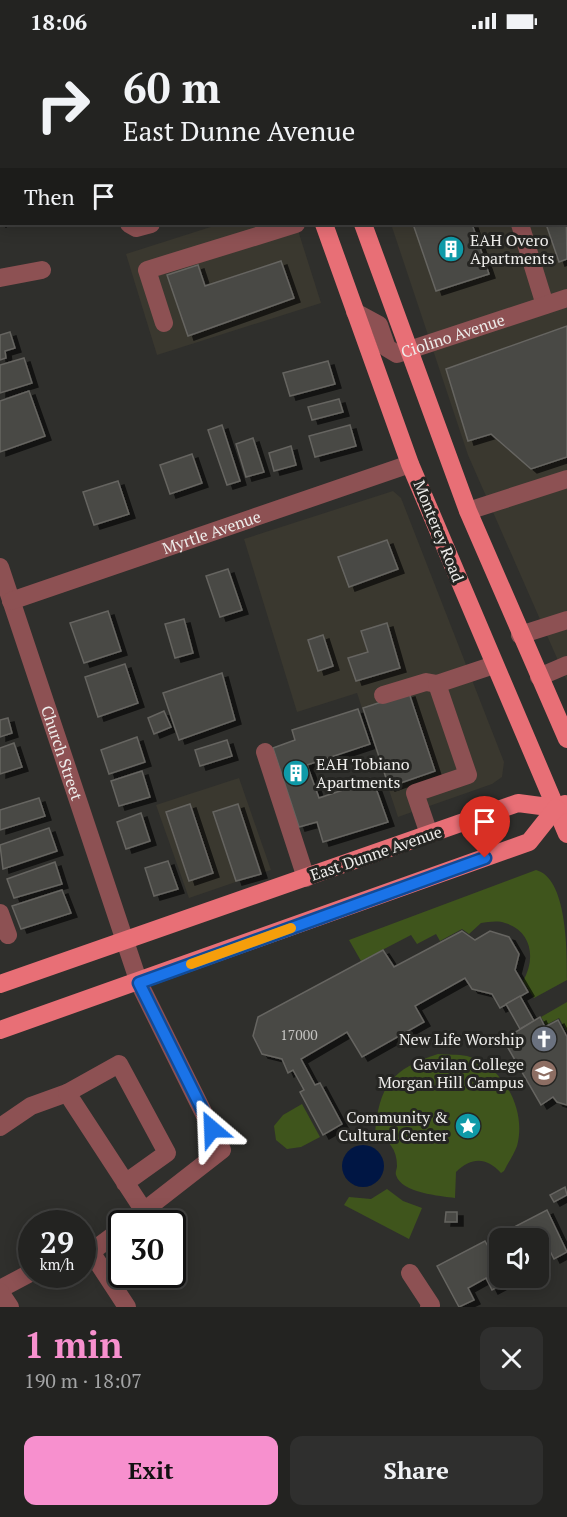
<!DOCTYPE html>
<meta charset="utf-8">
<style>
:root{--surface:#232321;--page:#2f2f2e;--text:#f1f3f6;--muted:#a3a4a5;--line:#40403f;--accent:#f790ce}
body{margin:0;font-family:"PT Serif",serif;background:var(--page);color:var(--text);height:100vh;display:flex;flex-direction:column;font-size:22px;white-space:nowrap}
*{box-sizing:border-box;margin:0}
p{font-size:20px;color:var(--muted)}
.icon{flex:none;width:33px;height:33px;fill:none;stroke:currentColor;stroke-width:2;stroke-linecap:round;stroke-linejoin:round}
.map{position:relative;height:1265px;overflow:hidden}
.drawer{display:flex;flex-direction:column;background:var(--surface);flex:1}
.drawer>*{flex:none}
.guide{position:absolute;left:0px;top:0px;width:567px;height:183px;box-shadow:0 3px 15px #0003,0 0 0 2px var(--line);background:#232321;color:var(--text);overflow:hidden}
.controls{position:absolute;left:489px;top:1186px;display:grid;gap:12px}
.controls a{display:grid;place-items:center;width:60px;height:60px;border-radius:12px;background:var(--surface);box-shadow:0 3px 15px #0003,0 0 0 2px var(--line);font-size:30px}
.speed{position:absolute;left:18px;top:1168px;display:flex;gap:12px;font-size:30px;font-weight:700;text-align:center}
.speed>*{display:grid;place-content:center;width:78px;height:78px;border-radius:50%;background:var(--surface);box-shadow:0 3px 15px #0003,0 0 0 2px var(--line);line-height:1}
.speed small{font-size:15px;font-weight:400}
.speed .limit{border:3px solid #111;border-radius:9px;background:#fff;color:#111}
.pin{position:absolute;display:grid;place-items:center;width:51px;height:51px;color:#fff;margin:-62px -26px;border-radius:50% 50% 50% 0;rotate:-45deg;box-shadow:0 0 6px #0007}
.pin .icon{rotate:45deg}
.me{position:absolute;width:66px;margin:-33px;rotate:334deg;stroke-linejoin:round;filter:drop-shadow(0 0 4px #0008)}
.turn{display:flex;align-items:center;gap:21px;height:126px;padding:0 24px;font-size:27px}
.turn .icon{width:78px;height:78px;stroke-width:2.5}
.turn b{display:block;font-size:42px;line-height:51px}
.then{display:flex;align-items:center;height:57px;padding:0 24px;background:#0003;gap:12px;font-size:22px}
.round{display:grid;place-items:center;flex:none;width:63px;height:63px;border-radius:12px;background:var(--page)}
.head{display:flex;align-items:center;justify-content:space-between;height:102px;padding:0 24px}
h1{font-size:36px;font-weight:600;line-height:45px;color:var(--accent)}
.cta{display:flex;gap:12px;margin-top:auto;padding:12px 24px}
.cta a{flex:1;height:69px;border-radius:12px;background:var(--accent);color:#111;font-size:24px;font-weight:600;line-height:69px;text-align:center}
.cta a+a{background:var(--page);color:var(--text)}
.status{display:flex;justify-content:space-between;align-items:center;height:42px;padding:0 30px;background:var(--surface);direction:ltr}
.status svg{height:16px;fill:currentColor}
.map>svg:first-child{display:block}
</style>
<div class="status"><b>18:06</b><svg viewBox="0 0 49 12"><path d="M0 12V9h3v3zM5 12V6h3v6zM10 12V3h3v9zM15 12V0h3v12zM26 1h20v11H26zM47 4h2v5h-2z"/></svg></div>
<div class="map">
<svg width="567" height="1265" viewBox="0 0 567 1265">
<defs>
<filter id="shadow"><feDropShadow dx="6" dy="4" stdDeviation="0" flood-color="#0009"/></filter>
</defs>
<rect width="100%" height="100%" fill="#2f2f2c"/>
<g fill="#3a382f">
<polygon points="331,0 567,0 567,639 468,413 391,182 566,182 566,2"/>
<polygon points="220,182 296,182 321,261 157,313 126,212"/>
<polygon points="393,449 401,456 504,720 502,735 492,742 398,775 357,651 297,670 244,497"/>
<polygon points="239,736 271,828 189,856 156,763"/>
</g>
<g fill="#3f551c">
<path d="M 536,828 C 567,836 567,907 567,938 L 534,956 L 523,939 C 536,917 532,889 505,881 C 498,878 488,880 481,881 L 469,892 L 462,887 L 440,899 L 436,892 L 417,902 L 411,893 L 361,919 L 349,898 Z"/>
<polygon points="567,960 567,990 559,976 546,983 541,975"/>
<path d="M 438,1012 C 447,1013 458,1012 467,1014 C 503,1024 527,1067 517,1104 C 514,1112 508,1121 504,1129 L 501,1131 C 486,1115 472,1115 456,1130 L 455,1156 C 441,1154 401,1151 396,1133 C 395,1130 397,1127 397,1124 C 397,1107 389,1098 375,1092 C 379,1043 392,1027 438,1012 Z"/>
<polygon points="302,1062 320,1095 301,1105 287,1107 276,1098 274,1084 283,1073"/>
<polygon points="387,1147 403,1159 422,1166 409,1197 344,1163 349,1155 371,1157"/>
</g>
<circle fill="#001644" cx="363" cy="1124" r="21"/>
<g fill="#494845" stroke="#666561" stroke-width="1.5" filter="url(#shadow)">
<polygon points="59,0 104,0 100,2"/>
<polygon points="141,0 216,0 217,2 142,2"/>
<polygon points="353,0 402,0 403,2 353,2"/>
<polygon points="0,36 2,36 0,75"/>
<polygon points="2,84 2,116 0,117 0,85"/>
<polygon points="0,134 2,139 0,182"/>
<polygon points="566,163 567,217 559,220 546,182 566,182"/>
<polygon points="413,182 472,182 489,232 436,249"/>
<polygon points="281,219 294,256 188,294 167,233 198,223 205,244"/>
<polygon points="567,284 567,415 531,427 491,392 468,399 446,327"/>
<polygon points="10,290 15,306 5,309 6,316 0,318 0,293"/>
<polygon points="24,316 32,341 0,351 0,323"/>
<polygon points="328,319 335,342 290,354 283,331"/>
<polygon points="29,349 45,394 0,410 0,359"/>
<polygon points="339,357 343,370 312,378 308,365"/>
<polygon points="222,383 240,439 227,443 208,388"/>
<polygon points="350,383 356,404 315,415 309,394"/>
<polygon points="253,396 264,430 246,435 236,402"/>
<polygon points="291,404 296,423 274,429 269,411"/>
<polygon points="192,412 202,441 170,452 160,423"/>
<polygon points="118,439 129,472 94,483 83,450"/>
<polygon points="387,498 398,527 349,545 338,515"/>
<polygon points="228,527 242,568 220,575 206,534"/>
<polygon points="108,569 121,609 84,621 70,581"/>
<polygon points="184,577 193,611 175,616 165,582"/>
<polygon points="387,581 400,626 356,639 348,616 368,610 361,589"/>
<polygon points="323,593 333,624 318,629 308,598"/>
<polygon points="125,622 138,661 98,675 85,635"/>
<polygon points="222,631 235,678 179,698 163,651"/>
<polygon points="409,651 435,729 389,745 363,666"/>
<polygon points="358,667 370,702 307,723 319,756 373,738 388,780 323,800 317,780 299,785 273,706 295,698 292,688"/>
<polygon points="164,669 171,685 154,692 148,676"/>
<polygon points="8,676 12,691 0,695 0,678"/>
<polygon points="137,695 145,720 109,732 101,708"/>
<polygon points="227,698 232,714 200,724 195,708"/>
<polygon points="14,701 22,725 0,732 0,706"/>
<polygon points="142,729 150,755 119,764 111,739"/>
<polygon points="39,756 45,774 0,788 0,768"/>
<polygon points="190,762 213,831 189,839 166,770"/>
<polygon points="238,762 261,832 236,839 213,770"/>
<polygon points="141,771 150,799 126,807 117,780"/>
<polygon points="49,786 57,809 3,827 0,803"/>
<polygon points="168,819 178,847 154,854 145,826"/>
<polygon points="55,820 62,842 14,856 7,837"/>
<polygon points="62,848 71,871 21,887 12,864"/>
<polygon points="462,889 475,898 490,889 509,895 519,912 515,928 528,950 500,966 492,952 472,947 465,936 415,964 424,980 362,1015 347,990 301,1017 315,1043 320,1041 342,1082 323,1093 300,1050 304,1048 293,1028 288,1031 282,1017 262,1012 253,994 258,975 383,908 394,925"/>
<polygon points="520,954 534,979 520,987 506,962"/>
<polygon points="540,975 545,985 558,978 567,995 567,1063 557,1060 553,1055 541,1063 508,1006 518,999 514,991"/>
<polygon points="565,1145 567,1153 554,1160 550,1153"/>
<polygon points="547,1168 567,1210 554,1217 548,1205 538,1210 538,1197 501,1197 499,1193"/>
<polygon points="446,1170 457,1170 457,1180 445,1180"/>
<polygon points="485,1199 500,1226 500,1236 505,1236 507,1240 492,1248 486,1236 468,1246 474,1258 459,1265 437,1224"/>
</g>
<g fill="none" stroke-linecap="round" stroke-linejoin="round">
<g stroke="#8d5153" stroke-width="18">
<polyline points="16,0 17,2"/>
<polyline points="566,144 567,143"/>
<polyline points="129,182 136,186 151,182"/>
<polyline points="520,182 545,263"/>
<polyline points="0,236 42,228"/>
<path id="s1" d="M 355,270 L 379,283 L 387,306 L 397,312 L 567,256"/>
<polyline points="164,281 147,228 296,182"/>
<polyline points="468,469 567,437"/>
<path id="s2" d="M 0,525 L 139,941 L 222,1108 L 127,1182"/>
<path id="s3" d="M 11,559 L 410,422"/>
<polyline points="520,593 567,578"/>
<polyline points="539,635 567,623"/>
<polyline points="383,653 426,640 437,642"/>
<polyline points="265,710 306,836"/>
<polyline points="429,792 415,751 468,733 437,642 494,623"/>
<polyline points="0,871 8,893"/>
<polyline points="0,1085 31,1064 67,1051"/>
<polyline points="125,1141 167,1111 119,1022 67,1051 144,1169"/>
<polyline points="122,1187 91,1210 127,1265"/>
<polyline points="410,1231 431,1263 429,1265"/>
<polyline points="0,1247 32,1230"/>
<polyline points="0,1250 10,1265"/>
</g>
<g stroke="#e86f76" stroke-width="18">
<polyline points="263,0 264,2"/>
<polyline points="302,0 303,2"/>
<polyline points="324,182 410,422 567,792"/>
<polyline points="363,182 468,469 567,697"/>
<polyline points="0,942 518,761 556,766 565,762"/>
<polyline points="0,988 529,800 556,766"/>
</g>
</g>
<g fill="none" stroke-linecap="round" stroke-linejoin="round">
<defs>
<polyline id="route" points="212,1087 139,941 485,816"/>
</defs>
<use href="#route" stroke="#114b97" stroke-width="15"/>
<use href="#route" stroke="#1a73e8" stroke-width="10"/>
<polyline stroke="#f59e0b" stroke-width="10" points="191,922 291,886"/>
</g>
<defs>
<symbol id="building-disc" viewBox="-11 -11 22 22"><circle r="9.5" fill="#0f9aa8" stroke="#252522"/><path d="M-4-6H4V6H1V3H-1V6H-4ZM-2.5-4.3h1.7v1.8h-1.7ZM.8-4.3h1.7v1.8H.8ZM-2.5-1h1.7V.8h-1.7ZM.8-1h1.7V.8H.8Z" fill="#fff"/></symbol>
<symbol id="church-disc" viewBox="-11 -11 22 22"><circle r="9.5" fill="#6b7280" stroke="#252522"/><path d="M-1.2-6h2.4v3.5h3.3v2.4h-3.3V6h-2.4V-.1h-3.3v-2.4h3.3Z" fill="#fff"/></symbol>
<symbol id="university-disc" viewBox="-11 -11 22 22"><circle r="9.5" fill="#8d6e63" stroke="#252522"/><path d="M0-5L7-2L0 1L-7-2ZM-4 1L0 2.5L4 1V4Q0 6-4 4Z" fill="#fff"/></symbol>
<symbol id="sight-disc" viewBox="-11 -11 22 22"><circle r="9.5" fill="#0f9aa8" stroke="#252522"/><path d="M0-6L1.8-2.2L6-1.7L2.9 1.2L3.7 5.4L0 3.3L-3.7 5.4L-2.9 1.2L-6-1.7L-1.8-2.2Z" fill="#fff"/></symbol>
</defs>
<g fill-rule="evenodd">
<use href="#building-disc" x="436" y="192" width="30" height="30"/>
<use href="#building-disc" x="281" y="716" width="30" height="30"/>
<use href="#church-disc" x="529" y="982" width="30" height="30"/>
<use href="#university-disc" x="529" y="1016" width="30" height="30"/>
<use href="#sight-disc" x="453" y="1069" width="30" height="30"/>
</g>
<g text-anchor="middle" dominant-baseline="central" stroke-width="6" stroke-linejoin="round" paint-order="stroke">
<g font-size="14" fill="#c5c4c2">
<text x="299" y="992">17000</text>
</g>
<g font-size="16" fill="#eeedeb" stroke="#252522" text-anchor="end">
<text x="470" y="198" text-anchor="start">EAH Overo<tspan x="470" dy="18">Apartments</tspan></text>
<text x="316" y="722" text-anchor="start">EAH Tobiano<tspan x="316" dy="18">Apartments</tspan></text>
<text x="524" y="997">New Life Worship</text>
<text x="524" y="1022">Gavilan College<tspan x="524" dy="18">Morgan Hill Campus</tspan></text>
<text x="448" y="1075">Community &amp;<tspan x="448" dy="18">Cultural Center</tspan></text>
</g>
<g font-size="16" fill="#eeedeb" stroke="#252522">
<text stroke="none"><textPath href="#s1" startOffset="122">Ciolino Avenue</textPath></text>
<text transform="translate(439 489) rotate(68)">Monterey Road</text>
<text stroke="none"><textPath href="#s3" startOffset="212">Myrtle Avenue</textPath></text>
<text stroke="none"><textPath href="#s2" startOffset="196">Church Street</textPath></text>
<text transform="translate(376 811) rotate(-19)">East Dunne Avenue</text>
</g>
</g>
</svg>
<div class="controls">
<a><svg class="icon" aria-label="sound" viewBox="0 0 24 24"><path d="M4 9h4l5-4v14l-5-4H4zM17 9q2 3 0 6"/></svg></a>
</div>
<div class="speed"><div>29<small>km/h</small></div><div class="limit">30</div></div>
<div class="pin" style="left:485px;top:816px;background:#d93025"><svg class="icon" aria-label="arrive" viewBox="0 0 24 24"><path d="M6 21V4h12l-3 4 3 4H6"/></svg></div>
<svg class="me" style="left:212px;top:1087px" viewBox="-20 -20 40 40"><path d="M0-17L14 15 0 8-14 15z" fill="#1a73e8" stroke="#fff" stroke-width="4"/></svg>
<div class="guide">
<div class="turn"><svg class="icon" aria-label="right" viewBox="0 0 24 24"><path d="M7 20v-9h11M14 6l5 5-5 5"/></svg><div><b>60 m</b>East Dunne Avenue</div></div>
<div class="then">Then<svg class="icon" aria-label="arrive" viewBox="0 0 24 24"><path d="M6 21V4h12l-3 4 3 4H6"/></svg></div>
</div>
</div>
<section class="drawer">
<div class="head"><div><h1>1 min</h1><p>190 m · 18:07</p></div><a class="round"><svg class="icon" aria-label="close" viewBox="0 0 24 24"><path d="M6 6l12 12M18 6L6 18"/></svg></a></div>
<div class="cta"><a>Exit</a><a>Share</a></div>
</section>
